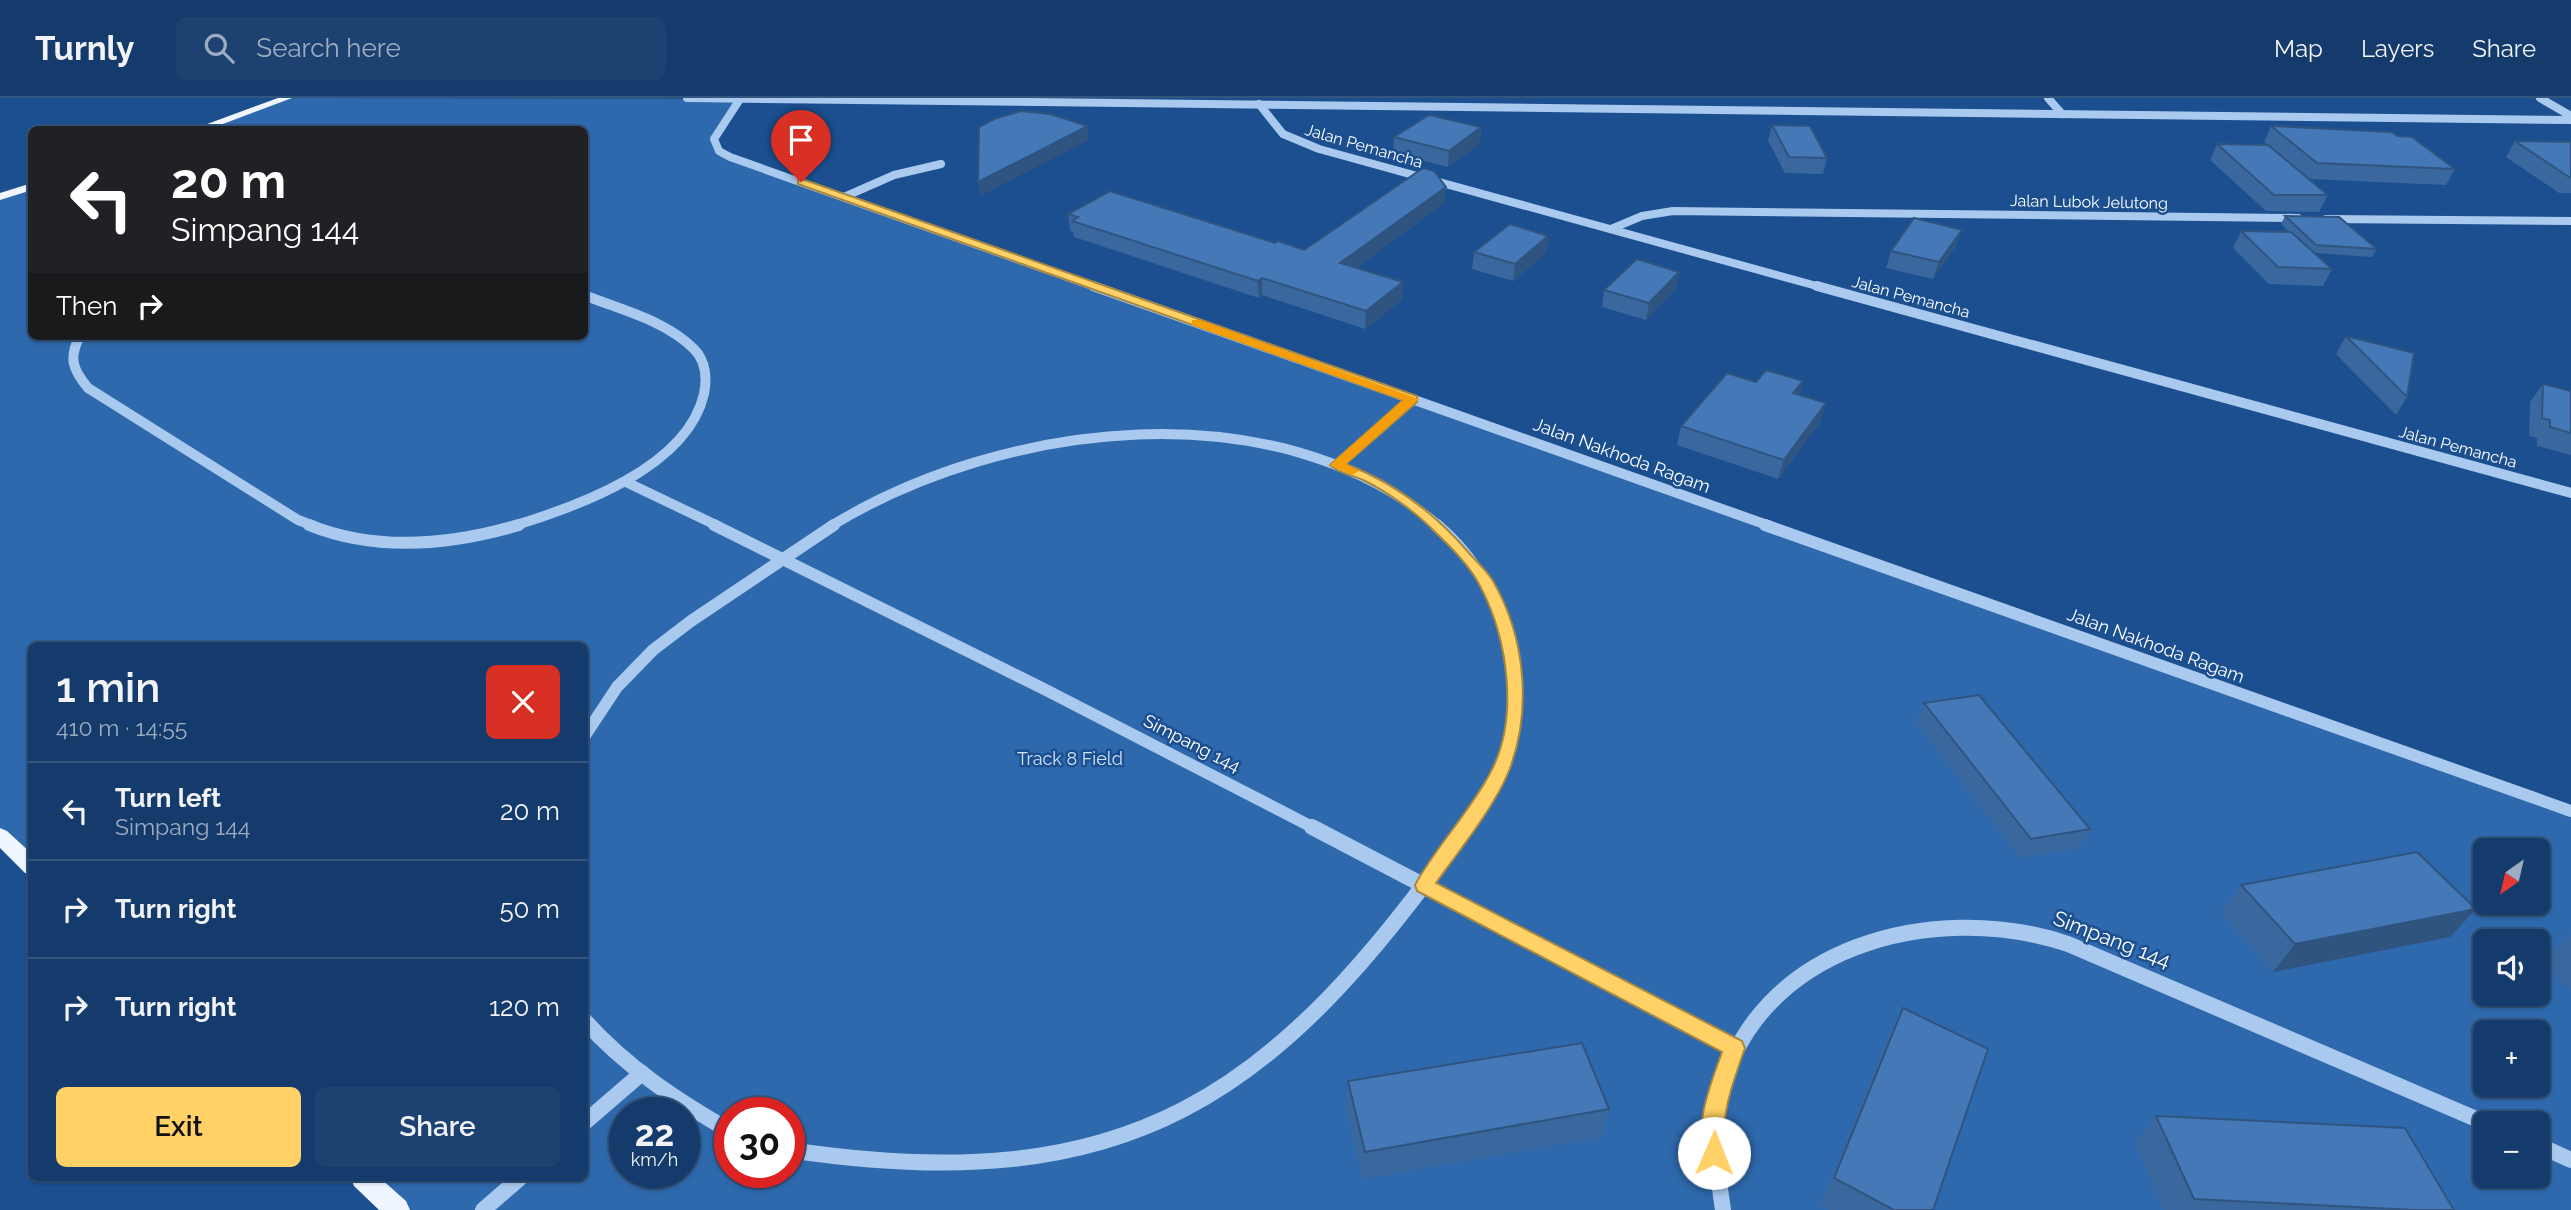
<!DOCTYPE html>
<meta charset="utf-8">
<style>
:root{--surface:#143b6b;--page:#1d4271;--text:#f1f3f6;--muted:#9dadc1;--line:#33557e;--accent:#ffd166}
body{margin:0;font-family:Raleway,sans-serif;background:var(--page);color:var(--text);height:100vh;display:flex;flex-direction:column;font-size:26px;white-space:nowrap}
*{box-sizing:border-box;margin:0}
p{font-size:23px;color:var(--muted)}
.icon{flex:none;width:38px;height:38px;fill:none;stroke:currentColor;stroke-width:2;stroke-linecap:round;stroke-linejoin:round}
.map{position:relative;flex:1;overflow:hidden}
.panel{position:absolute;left:28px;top:544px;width:560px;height:539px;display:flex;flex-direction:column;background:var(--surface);border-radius:10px;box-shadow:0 2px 5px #0004,0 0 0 2px var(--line)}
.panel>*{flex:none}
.guide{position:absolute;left:28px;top:28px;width:560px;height:214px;border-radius:10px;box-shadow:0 2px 5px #0004,0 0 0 2px var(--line);background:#202124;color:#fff;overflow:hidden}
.needle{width:46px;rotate:214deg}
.controls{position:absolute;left:2473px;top:740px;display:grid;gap:14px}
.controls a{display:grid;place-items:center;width:77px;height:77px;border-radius:10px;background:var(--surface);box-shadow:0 2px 5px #0004,0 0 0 2px var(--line);font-size:35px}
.speed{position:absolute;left:609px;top:999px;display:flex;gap:14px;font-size:35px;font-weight:700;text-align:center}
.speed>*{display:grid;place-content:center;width:91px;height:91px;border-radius:50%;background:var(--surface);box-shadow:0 2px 5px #0004,0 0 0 2px var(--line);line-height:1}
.speed small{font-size:18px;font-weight:400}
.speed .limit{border:10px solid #d22;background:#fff;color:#111}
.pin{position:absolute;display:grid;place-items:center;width:60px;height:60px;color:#fff;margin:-72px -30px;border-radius:50% 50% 50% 0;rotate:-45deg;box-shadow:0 0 7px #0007}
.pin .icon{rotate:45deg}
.me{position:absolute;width:77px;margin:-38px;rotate:1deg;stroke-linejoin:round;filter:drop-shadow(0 0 5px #0008)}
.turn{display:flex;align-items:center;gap:24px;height:147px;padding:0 28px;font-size:32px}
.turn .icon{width:91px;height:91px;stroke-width:2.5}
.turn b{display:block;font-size:49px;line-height:60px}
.then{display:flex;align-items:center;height:66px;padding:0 28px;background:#0003;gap:14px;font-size:26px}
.round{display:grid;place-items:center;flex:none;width:74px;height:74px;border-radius:10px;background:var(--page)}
.summary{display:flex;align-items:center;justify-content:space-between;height:119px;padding:0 28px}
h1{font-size:42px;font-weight:600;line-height:52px}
.cta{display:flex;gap:14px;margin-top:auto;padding:14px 28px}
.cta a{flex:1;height:80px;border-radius:10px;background:var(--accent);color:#111;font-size:28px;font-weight:600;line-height:80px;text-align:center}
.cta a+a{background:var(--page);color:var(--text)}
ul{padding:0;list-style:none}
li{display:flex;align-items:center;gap:21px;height:98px;padding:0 28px;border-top:2px solid var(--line)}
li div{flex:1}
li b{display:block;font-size:26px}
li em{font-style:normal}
header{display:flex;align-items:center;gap:42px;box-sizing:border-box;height:98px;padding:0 35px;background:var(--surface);border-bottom:2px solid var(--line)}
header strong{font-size:33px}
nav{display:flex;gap:38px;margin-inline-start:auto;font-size:24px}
.search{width:490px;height:63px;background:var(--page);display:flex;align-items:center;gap:18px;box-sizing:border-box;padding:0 24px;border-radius:10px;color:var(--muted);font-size:26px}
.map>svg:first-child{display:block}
</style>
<header>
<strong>Turnly</strong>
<div class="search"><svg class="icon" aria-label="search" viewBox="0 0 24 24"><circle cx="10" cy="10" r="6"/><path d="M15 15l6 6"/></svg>Search here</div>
<nav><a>Map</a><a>Layers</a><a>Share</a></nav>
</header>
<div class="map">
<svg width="2571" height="1112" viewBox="0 0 2571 1112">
<rect width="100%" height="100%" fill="#1b4f8f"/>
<path fill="#2e69ad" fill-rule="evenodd" d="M 287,0 L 740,1 L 717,34 L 719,53 L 2571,714 L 2571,1112 L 397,1112 L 363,1080 L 584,1080 L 584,548 L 32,548 L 31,771 L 0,741 L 0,99 L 31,88 L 32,238 L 584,238 L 584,32 L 196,31 ZM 2485,752 L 2538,752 L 2538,805 L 2485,805 ZM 2485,844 L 2538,844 L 2538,896 L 2485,896 ZM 2485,934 L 2538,934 L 2538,987 L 2485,987 ZM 625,1015 L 684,1015 L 684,1074 L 625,1074 ZM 730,1015 L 789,1015 L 789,1074 L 730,1074 ZM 2485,1026 L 2538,1026 L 2538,1078 L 2485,1078 Z"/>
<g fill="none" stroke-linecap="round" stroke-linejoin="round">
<g stroke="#a9c9ee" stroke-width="8">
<polyline points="687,0 2571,22"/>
<polyline points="2048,0 2062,16"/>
<polyline points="2540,0 2571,18"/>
<polyline points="740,1 714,41 719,53 730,59 1098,190"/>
<polyline points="1259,6 1283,36 1319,51 1824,190"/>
<polyline points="844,99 894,77 941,66"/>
<polyline points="2326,121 2571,123"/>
<polyline points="1611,131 1642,118 1673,113 2298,120"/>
</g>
<g stroke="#a9c9ee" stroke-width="10">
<polyline points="1093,188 1770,428"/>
<polyline points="1817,188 2571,395"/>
<path d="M 80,238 C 68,260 73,272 88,290 L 298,422 L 314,428"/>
<polyline points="1336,367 1412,301"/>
<polyline points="626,384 718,428"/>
<path d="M 513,428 C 576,409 687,370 704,296 C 707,281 706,263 694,251 C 665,222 621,212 584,197"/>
<path d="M 831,428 C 1003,323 1276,289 1439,428"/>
</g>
<g stroke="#a9c9ee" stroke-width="12">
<path d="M 309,427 C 376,454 451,447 519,427"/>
<polyline points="714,427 1044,591 1316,731"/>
<path d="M 1437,427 C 1497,478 1530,567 1509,645 C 1500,676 1484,704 1465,731"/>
<polyline points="1765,427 2571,713"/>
<polyline points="584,639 617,589 653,552 691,523 834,427"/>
</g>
<g stroke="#a9c9ee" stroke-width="16">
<polyline points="1312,729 1734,950"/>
<path d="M 584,922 C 626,969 676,1002 730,1033"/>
<polyline points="584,1025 642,975"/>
<polyline points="2538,1047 2571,1062"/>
<path d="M 789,1052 C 1130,1103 1275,1000 1466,729"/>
<polyline points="483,1112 520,1080"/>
<path d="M 1723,1112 C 1718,1076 1711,1038 1719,1001 C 1753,848 1934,801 2068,846 L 2488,1026"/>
</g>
<g fill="#f0f6ff" fill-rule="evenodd">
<polygon points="278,0 292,0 207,32 191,32"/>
<polygon points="32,85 32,92 0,102 0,95"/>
<polygon points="0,730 7,733 32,756 32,777 25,775 0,750"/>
<polygon points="351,1080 380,1080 406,1103 410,1112 379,1112 354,1088"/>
</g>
</g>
<g fill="#3a679d">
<polygon points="1772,27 1827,60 1823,76 1785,75 1768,43"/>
<polygon points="2271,28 2398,38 2455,71 2446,87 2309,81 2264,44"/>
<polygon points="1481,29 1480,45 1448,69 1393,55 1394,39"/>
<polygon points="2515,43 2571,44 2571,95 2559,95 2506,59"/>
<polygon points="2217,46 2328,97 2319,114 2266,113 2210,62"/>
<polygon points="1444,105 1356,170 1403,184 1402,202 1365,231 1262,197 1259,200 1074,139 1073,134 1070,133 1068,116 1275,145 1304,152"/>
<polygon points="2285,118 2377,151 2372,159 2315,155 2332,171 2323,188 2269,186 2233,150 2241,133 2289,134 2281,126"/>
<polygon points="1548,138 1546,155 1513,183 1472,171 1474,154"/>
<polygon points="1956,148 1933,181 1886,170 1891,153"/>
<polygon points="1676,191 1646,222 1602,209 1604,192"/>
<polygon points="2346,238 2407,299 2396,317 2336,256"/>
<polygon points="1803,283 1799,297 1821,323 1778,381 1677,347 1681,328 1756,284"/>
<polygon points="2543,286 2571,293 2571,357 2537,348 2537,340 2529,338 2530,304"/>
<polygon points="1924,605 2090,731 2079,750 2020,760 1916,625"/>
<polygon points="2241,787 2450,839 2273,874 2221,815"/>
<polygon points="2571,836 2571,892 2542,864"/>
<polygon points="1903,910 1933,1112 1830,1112 1820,1107 1889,938"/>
<polygon points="1348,983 1609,1011 1601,1039 1363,1081 1346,1011"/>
<polygon points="2156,1018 2454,1112 2164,1112 2135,1045"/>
</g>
<g fill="#305480">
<polygon points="1088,28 1089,42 980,98 978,84"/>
<polygon points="1481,29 1480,45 1448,69 1449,53"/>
<polygon points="1446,89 1444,105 1340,182 1340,165"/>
<polygon points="1962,132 1956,148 1933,181 1939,164"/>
<polygon points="1548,138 1546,155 1513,183 1515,166"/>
<polygon points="1679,174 1676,191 1646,222 1649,205"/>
<polygon points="1262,180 1262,197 1259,200 1258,183"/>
<polygon points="1403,184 1402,202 1365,231 1366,213"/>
<polygon points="1803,283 1798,301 1793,295"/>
<polygon points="1826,305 1821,323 1778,381 1784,362"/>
<polygon points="2476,811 2450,839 2273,874 2295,846"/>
</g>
<g fill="#4478b7" stroke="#305480" stroke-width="2">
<polygon points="1021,13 1050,16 1088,28 978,84 979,29 994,21"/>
<polygon points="1429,17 1481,29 1449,53 1394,39"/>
<polygon points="1772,27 1810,28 1827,60 1789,59"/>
<polygon points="2271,28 2391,34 2398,38 2412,39 2455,71 2317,65"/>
<polygon points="2515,43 2571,44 2571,79 2569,79"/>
<polygon points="2217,46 2268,47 2328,97 2274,97"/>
<polygon points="1423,70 1434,73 1446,89 1340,165 1403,184 1366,213 1262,180 1258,183 1072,123 1078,119 1068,116 1110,93 1275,145 1278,143 1304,152"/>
<polygon points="2285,118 2339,119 2377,151 2316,147"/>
<polygon points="1914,120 1962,132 1939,164 1891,153"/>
<polygon points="1510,126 1548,138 1515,166 1474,154"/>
<polygon points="2241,133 2291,134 2332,171 2278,169"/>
<polygon points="1637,161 1679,174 1649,205 1604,192"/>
<polygon points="2346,238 2414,255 2407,299"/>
<polygon points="1766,272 1803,283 1793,295 1826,305 1784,362 1681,328 1727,275 1756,284"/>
<polygon points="2543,286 2571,293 2571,335 2550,329 2550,322 2542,320"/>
<polygon points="1979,597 2090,731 2031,741 1924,605"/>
<polygon points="2417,754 2476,811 2295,846 2241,787"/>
<polygon points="1903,910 1988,951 1933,1112 1894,1112 1834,1080"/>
<polygon points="1582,945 1609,1011 1365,1054 1348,983"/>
<polygon points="2156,1018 2405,1030 2454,1112 2414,1112 2194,1101"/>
</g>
<path fill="#ffd166" stroke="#a68842" stroke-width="2" d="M 798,82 L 805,82 L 1417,298 L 1417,304 L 1346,366 C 1395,385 1435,415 1469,455 C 1477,464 1487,473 1493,483 C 1526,540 1532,613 1509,673 C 1494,710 1459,753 1436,785 L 1742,943 L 1745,950 C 1736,976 1726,1002 1724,1030 C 1724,1041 1727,1051 1722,1062 L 1714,1065 L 1706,1062 C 1692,1030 1711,985 1722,954 L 1417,793 L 1415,787 C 1434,751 1468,716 1489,677 C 1520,622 1508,541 1480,488 C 1471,470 1451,449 1436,435 C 1417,415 1388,394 1363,382 C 1352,377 1338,375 1330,367 L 1403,302 L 798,86 Z"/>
<polygon fill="#f59e0b" points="1192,222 1200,222 1419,301 1346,366 1359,373 1352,377 1330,367 1403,302 1192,227"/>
<g text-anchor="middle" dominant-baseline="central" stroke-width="5" stroke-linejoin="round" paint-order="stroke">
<g font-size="16" fill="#fff" stroke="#1b4f8f">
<text transform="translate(1364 48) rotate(16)">Jalan Pemancha</text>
<text transform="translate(2089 104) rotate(1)">Jalan Lubok Jelutong</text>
<text transform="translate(1911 199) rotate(15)">Jalan Pemancha</text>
<text transform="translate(2458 349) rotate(15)">Jalan Pemancha</text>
</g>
<g font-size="18" fill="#fff" stroke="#1b4f8f">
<text transform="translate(1622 357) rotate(20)">Jalan Nakhoda Ragam</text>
<text transform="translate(2156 547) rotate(20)">Jalan Nakhoda Ragam</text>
<text transform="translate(1192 645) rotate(27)">Simpang 144</text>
</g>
<g font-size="18" fill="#cfe3fa" stroke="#1b4f8f">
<text x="1070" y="660">Track 8 Field</text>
</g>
<g font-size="21" fill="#fff" stroke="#1b4f8f">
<text transform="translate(2112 841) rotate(21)">Simpang 144</text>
</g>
</g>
</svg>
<div class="controls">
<a><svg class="needle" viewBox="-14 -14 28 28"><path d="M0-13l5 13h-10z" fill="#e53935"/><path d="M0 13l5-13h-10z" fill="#9dadc1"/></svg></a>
<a><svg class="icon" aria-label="sound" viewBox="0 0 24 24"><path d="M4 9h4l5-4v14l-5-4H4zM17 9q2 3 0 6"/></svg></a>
<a>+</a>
<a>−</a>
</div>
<div class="speed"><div>22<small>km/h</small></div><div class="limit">30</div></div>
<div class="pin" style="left:801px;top:84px;background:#d93025"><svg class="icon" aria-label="arrive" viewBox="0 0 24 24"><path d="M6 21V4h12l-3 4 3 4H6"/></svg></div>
<svg class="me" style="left:1714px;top:1055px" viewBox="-20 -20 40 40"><circle r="19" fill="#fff"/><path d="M0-13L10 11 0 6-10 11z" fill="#ffd166"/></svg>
<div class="guide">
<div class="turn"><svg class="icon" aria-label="left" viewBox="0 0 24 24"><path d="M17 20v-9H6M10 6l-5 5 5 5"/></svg><div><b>20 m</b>Simpang 144</div></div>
<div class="then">Then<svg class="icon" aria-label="right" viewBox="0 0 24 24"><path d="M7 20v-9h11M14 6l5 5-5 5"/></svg></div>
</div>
<section class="panel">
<div class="summary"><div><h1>1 min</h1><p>410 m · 14:55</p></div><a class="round" style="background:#d93025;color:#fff"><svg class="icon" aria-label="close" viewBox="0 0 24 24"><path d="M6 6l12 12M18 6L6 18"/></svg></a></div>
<ul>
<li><svg class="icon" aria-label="left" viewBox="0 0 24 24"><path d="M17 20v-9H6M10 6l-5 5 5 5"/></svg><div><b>Turn left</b><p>Simpang 144</p></div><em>20 m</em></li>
<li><svg class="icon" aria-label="right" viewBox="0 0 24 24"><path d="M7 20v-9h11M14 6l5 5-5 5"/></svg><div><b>Turn right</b></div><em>50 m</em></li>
<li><svg class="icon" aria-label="right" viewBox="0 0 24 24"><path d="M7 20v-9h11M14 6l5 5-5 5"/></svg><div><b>Turn right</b></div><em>120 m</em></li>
</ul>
<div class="cta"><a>Exit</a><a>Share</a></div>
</section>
</div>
